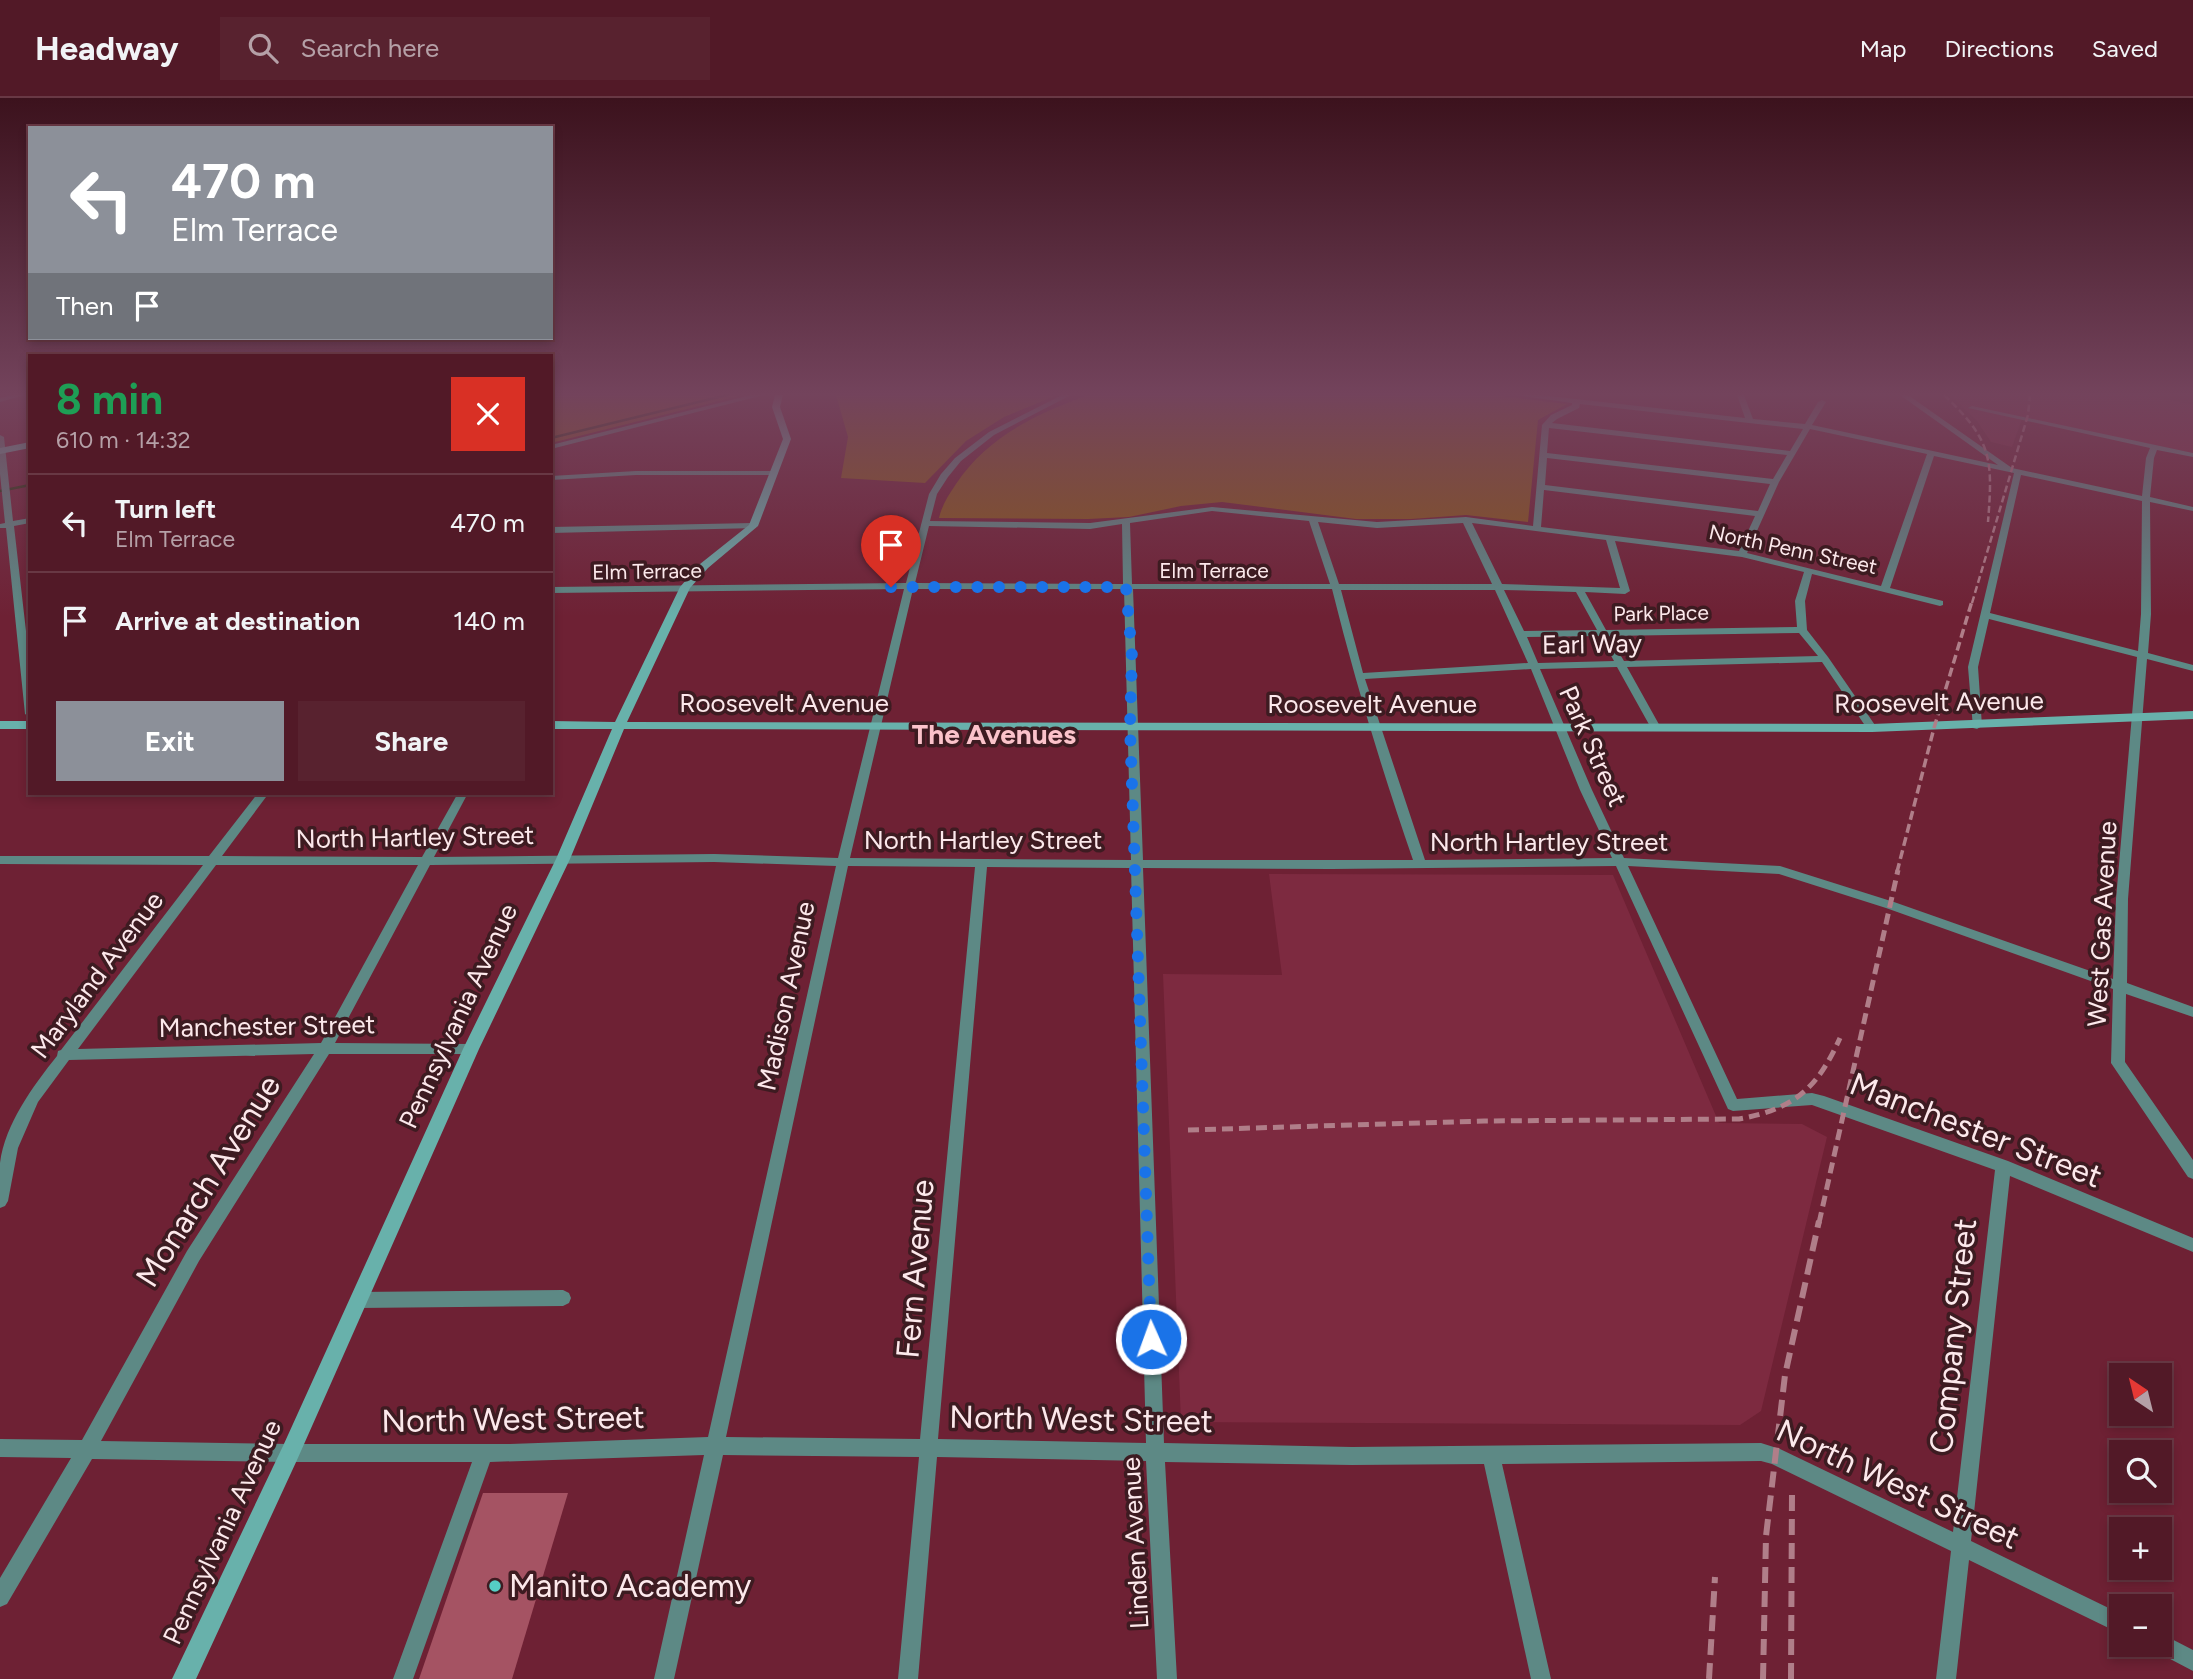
<!DOCTYPE html>
<meta charset="utf-8">
<style>
:root{--surface:#521927;--page:#58222f;--text:#f1f3f6;--muted:#b5a0a7;--line:#683844;--accent:#8c9099}
body{margin:0;font-family:Figtree,sans-serif;background:var(--page);color:var(--text);height:100vh;display:flex;flex-direction:column;font-size:26px;white-space:nowrap}
*{box-sizing:border-box;margin:0}
p{font-size:23px;color:var(--muted)}
.icon{flex:none;width:38px;height:38px;fill:none;stroke:currentColor;stroke-width:2;stroke-linecap:round;stroke-linejoin:round}
.map{position:relative;flex:1;overflow:hidden}
.drawer{position:absolute;left:28px;top:256px;width:525px;height:441px;display:flex;flex-direction:column;background:var(--surface);border-radius:0px;box-shadow:0 4px 10px #0003,0 0 0 2px var(--line)}
.drawer>*{flex:none}
.top-card{position:absolute;left:28px;top:28px;width:525px;height:214px;border-radius:0px;box-shadow:0 4px 10px #0003,0 0 0 2px var(--line);background:#8c9099;color:#fff;overflow:hidden}
.needle{width:46px;rotate:325deg}
.fabs{position:absolute;left:2109px;top:1265px;display:grid;gap:14px}
.fabs a{display:grid;place-items:center;width:63px;height:63px;border-radius:0px;background:var(--surface);box-shadow:0 4px 10px #0003,0 0 0 2px var(--line);font-size:35px}
.pin{position:absolute;display:grid;place-items:center;width:60px;height:60px;color:#fff;margin:-72px -30px;border-radius:50% 50% 50% 0;rotate:-45deg;box-shadow:0 0 7px #0007}
.pin .icon{rotate:45deg}
.me{position:absolute;width:77px;margin:-38px;rotate:358deg;stroke-linejoin:round;filter:drop-shadow(0 0 5px #0008)}
.turn{display:flex;align-items:center;gap:24px;height:147px;padding:0 28px;font-size:32px}
.turn .icon{width:91px;height:91px;stroke-width:2.5}
.turn b{display:block;font-size:49px;line-height:60px}
.then{display:flex;align-items:center;height:66px;padding:0 28px;background:#0003;gap:14px;font-size:26px}
.round{display:grid;place-items:center;flex:none;width:74px;height:74px;border-radius:0px;background:var(--page)}
.headline{display:flex;align-items:center;justify-content:space-between;height:119px;padding:0 28px}
h1{font-size:42px;font-weight:700;line-height:52px;color:#1e9e55}
.action{display:flex;gap:14px;margin-top:auto;padding:14px 28px}
.action a{flex:1;height:80px;border-radius:0px;background:var(--accent);color:#fff;font-size:28px;font-weight:700;line-height:80px;text-align:center}
.action a+a{background:var(--page);color:var(--text)}
ul{padding:0;list-style:none}
li{display:flex;align-items:center;gap:21px;height:98px;padding:0 28px;border-top:2px solid var(--line)}
li div{flex:1}
li b{display:block;font-size:26px}
li em{font-style:normal}
header{display:flex;align-items:center;gap:42px;box-sizing:border-box;height:98px;padding:0 35px;background:var(--surface);border-bottom:2px solid var(--line)}
header strong{font-size:33px}
nav{display:flex;gap:38px;margin-inline-start:auto;font-size:24px}
.search{width:490px;height:63px;background:var(--page);display:flex;align-items:center;gap:18px;box-sizing:border-box;padding:0 24px;border-radius:0px;color:var(--muted);font-size:26px}
.map>svg:first-child{display:block}
</style>
<header>
<strong>Headway</strong>
<div class="search"><svg class="icon" aria-label="search" viewBox="0 0 24 24"><circle cx="10" cy="10" r="6"/><path d="M15 15l6 6"/></svg>Search here</div>
<nav><a>Map</a><a>Directions</a><a>Saved</a></nav>
</header>
<div class="map">
<svg width="2193" height="1581" viewBox="0 0 2193 1581">
<rect width="100%" height="100%" fill="#6e2134"/>
<g fill="#7d2a40">
<polygon points="1950,297 2146,297 2193,307 2193,355 2022,321 2012,349 1991,344 1977,323"/>
<polygon points="1269,776 1613,777 1719,1025 1802,1026 1827,1039 1761,1313 1740,1327 1181,1324 1163,876 1282,877"/>
</g>
<g fill="#865719">
<polygon points="551,297 743,297 551,345"/>
<polygon points="836,297 1057,297 1004,319 966,343 925,385 841,380 848,339"/>
<path d="M 1088,297 L 1493,297 L 1567,306 L 1538,322 L 1528,424 L 1466,417 L 1411,421 L 1356,421 L 1222,404 L 1181,408 L 1129,419 L 1088,421 L 939,420 C 942,407 948,398 956,386 C 987,339 1036,316 1088,297 Z"/>
</g>
<g fill="none" stroke-linecap="round" stroke-linejoin="round">
<g stroke="#24340c" stroke-width="2.5">
<polyline points="551,340 727,297"/>
<polyline points="0,393 30,387"/>
</g>
</g>
<polygon fill="#a55363" points="483,1395 568,1395 512,1581 419,1581"/>
<g fill="none" stroke-linecap="round" stroke-linejoin="round">
<g fill="#5d8985" fill-rule="evenodd">
<polygon points="12,297 25,297 0,304 0,300"/>
<polygon points="751,297 764,297 551,351 551,347"/>
<path d="M 1062,297 L 1071,297 L 994,337 L 961,363 L 948,379 L 937,396 L 930,423 L 1090,425 L 1212,409 L 1377,424 L 1466,419 L 1533,428 L 1542,327 L 1551,317 L 1572,307 L 1572,305 L 1516,297 L 1540,297 L 1745,320 L 1737,297 L 1744,297 L 1753,321 L 1805,326 L 1818,304 L 1822,302 L 1826,304 L 1812,327 L 1998,367 L 1900,297 L 1908,297 L 2012,370 L 2142,398 L 2146,360 L 2150,350 L 1968,310 L 1972,308 L 2193,355 L 2193,359 L 2157,352 L 2154,360 L 2150,399 L 2193,409 L 2193,413 L 2150,404 L 2151,516 L 2148,555 L 2193,567 L 2193,573 L 2147,561 L 2128,801 L 2127,885 L 2193,909 L 2193,919 L 2126,896 L 2125,964 L 2193,1062 L 2193,1081 L 2188,1079 L 2111,965 L 2113,891 L 1886,810 L 1779,776 L 1628,768 L 1737,1001 L 1812,995 L 1824,998 L 2008,1063 L 2193,1140 L 2193,1154 L 2010,1078 L 1971,1443 L 2121,1516 L 2121,1536 L 1969,1462 L 1956,1581 L 1936,1581 L 1951,1453 L 1772,1366 L 1761,1363 L 1502,1366 L 1551,1581 L 1531,1581 L 1484,1366 L 1352,1367 L 1165,1364 L 1177,1581 L 1157,1581 L 1146,1363 L 937,1359 L 918,1581 L 898,1581 L 919,1359 L 723,1357 L 674,1581 L 654,1581 L 704,1357 L 490,1364 L 413,1581 L 393,1581 L 472,1364 L 290,1364 L 92,1361 L 7,1506 L 0,1509 L 0,1480 L 71,1360 L 0,1359 L 0,1341 L 82,1342 L 187,1153 L 314,956 L 69,962 L 38,1004 L 18,1050 L 8,1103 L 5,1108 L 0,1110 C 0,1095 0,1080 0,1065 C 5,1026 33,988 57,958 L 58,953 L 61,952 L 203,767 L 0,766 L 0,758 L 209,758 L 258,695 L 269,695 L 222,758 L 422,759 L 458,695 L 468,695 L 434,759 L 714,756 L 838,760 L 904,491 L 551,495 L 551,489 L 906,485 L 929,396 L 941,376 L 955,360 L 989,334 ZM 1580,306 L 1803,331 L 1790,353 L 1552,325 L 1557,321 L 1579,310 ZM 1549,330 L 1787,357 L 1773,381 L 1547,355 ZM 1810,331 L 1927,356 L 1881,488 L 1747,455 L 1779,384 ZM 1934,358 L 2014,375 L 1968,569 L 1973,630 L 1977,631 L 1982,628 L 1978,569 L 1989,521 L 2137,559 L 2116,801 L 2113,881 L 1894,804 L 1780,768 L 1624,760 L 1592,692 L 1540,571 L 1617,569 L 1651,630 L 1656,633 L 1661,630 L 1627,569 L 1822,564 L 1868,632 L 1876,632 L 1877,630 L 1828,559 L 1807,532 L 1805,503 L 1812,476 L 1940,508 L 1943,507 L 1943,503 L 1890,490 ZM 1547,360 L 1770,386 L 1758,413 L 1545,387 ZM 2021,377 L 2142,403 L 2141,516 L 2138,553 L 1990,515 ZM 1544,392 L 1755,418 L 1739,453 L 1541,429 ZM 1212,413 L 1309,423 L 1330,486 L 1132,486 L 1130,425 ZM 1318,424 L 1377,430 L 1463,425 L 1492,486 L 1339,486 ZM 1472,425 L 1606,442 L 1620,490 L 1502,486 ZM 1122,426 L 1123,486 L 915,485 L 929,428 L 1090,431 ZM 1615,443 L 1742,459 L 1804,474 L 1795,503 L 1797,529 L 1606,532 L 1585,494 L 1625,496 L 1630,493 ZM 913,491 L 1124,491 L 1131,762 L 850,760 ZM 1133,491 L 1332,491 C 1355,583 1382,673 1413,762 L 1143,762 ZM 1341,492 L 1495,492 L 1528,565 L 1363,575 ZM 1504,492 L 1576,494 L 1597,532 L 1524,533 ZM 1799,535 L 1818,558 L 1624,563 L 1609,538 ZM 1600,538 L 1614,563 L 1538,565 L 1527,539 ZM 1531,571 L 1580,692 L 1612,760 L 1425,762 L 1365,581 ZM 714,764 L 836,768 L 708,1339 L 510,1346 L 290,1346 L 101,1343 L 199,1163 L 329,956 L 471,956 L 476,955 L 478,951 L 476,947 L 471,946 L 335,945 L 430,767 ZM 216,767 L 418,767 L 321,945 L 78,951 ZM 848,768 L 975,769 L 920,1341 L 726,1339 ZM 1616,768 L 1728,1011 L 1733,1013 L 1812,1007 L 1995,1072 L 1953,1434 L 1780,1351 L 1761,1345 L 1352,1349 L 1164,1345 L 1143,770 L 1332,771 ZM 987,769 L 1131,770 L 1146,1345 L 938,1341 Z"/>
<polygon points="0,337 4,339 13,423 30,420 30,425 14,428 30,568 30,619 25,616 6,430 0,430 0,426 5,425 0,376"/>
<polygon points="636,373 774,373 778,375 774,377 636,377 551,382 551,378"/>
<polygon points="753,425 756,426 756,430 551,435 551,429"/>
<polygon points="563,1192 569,1195 571,1200 569,1205 563,1208 358,1210 352,1207 350,1202 352,1197 358,1194"/>
<polygon points="2160,1535 2193,1552 2193,1573 2153,1552 2151,1547 2160,1547"/>
</g>
<g fill="#68b1ab" fill-rule="evenodd">
<polygon points="775,297 783,297 780,309 791,341 758,428 708,470 690,490 627,624 1872,626 2193,613 2193,621 1872,634 624,631 570,761 479,951 297,1362 196,1581 172,1581 283,1348 463,951 556,761 612,631 551,631 551,623 615,624 680,489 700,466 749,427 783,341 772,309"/>
<polygon points="30,344 30,350 0,356 0,350"/>
<rect x="0" y="623" width="30" height="8"/>
</g>
<g stroke="#b07e89" stroke-width="2.5" stroke-dasharray="7 3.5" stroke-linecap="butt">
<path d="M 1944,297 C 1992,342 1993,361 1988,424"/>
<polyline points="1972,505 2028,317 2030,297"/>
</g>
<polyline stroke="#b07e89" stroke-width="3.5" stroke-dasharray="9 4.5" stroke-linecap="butt" points="1897,774 1934,630 1972,503"/>
<g stroke="#b07e89" stroke-width="5" stroke-dasharray="11 6" stroke-linecap="butt">
<path d="M 1188,1032 L 1484,1023 L 1739,1021 C 1794,1011 1817,991 1840,940"/>
<polyline points="1819,1125 1898,772"/>
</g>
<g stroke="#b07e89" stroke-width="6" stroke-dasharray="16 8" stroke-linecap="butt">
<polyline points="1709,1581 1715,1479"/>
<polyline points="1763,1581 1766,1438 1785,1277 1819,1123"/>
<polyline points="1791,1581 1792,1396"/>
</g>
</g>
<linearGradient id="sky" x2="0" y2="1"><stop stop-color="#3c121d"/><stop offset="0.57" stop-color="#73435c"/><stop offset="1" stop-color="#73435c" stop-opacity="0"/></linearGradient>
<rect width="2193" height="519" fill="url(#sky)"/>
<g fill="none" stroke-linecap="round" stroke-linejoin="round">
<polyline stroke="#1a73e8" stroke-width="12" stroke-dasharray="0 21.6" points="891,489 1126,489 1132,558 1130,629 1151,1241"/>
</g>
<circle fill="#55cec5" stroke="#3d1b21" stroke-width="2.5" cx="495" cy="1488" r="7"/>
<g text-anchor="middle" dominant-baseline="central" stroke-width="7" stroke-linejoin="round" paint-order="stroke">
<g font-size="21" fill="#fce8eb" stroke="#3d1b21">
<text transform="translate(1793 451) rotate(12)">North Penn Street</text>
<text x="1214" y="472">Elm Terrace</text>
<text transform="translate(647 473) rotate(-1)">Elm Terrace</text>
<text transform="translate(1661 515) rotate(-1)">Park Place</text>
</g>
<g font-size="26" fill="#fce8eb" stroke="#3d1b21">
<text transform="translate(1592 546) rotate(-1)">Earl Way</text>
<text transform="translate(1939 604) rotate(-1)">Roosevelt Avenue</text>
<text x="784" y="605">Roosevelt Avenue</text>
<text x="1372" y="606">Roosevelt Avenue</text>
<text transform="translate(1593 648) rotate(66)">Park Street</text>
<text transform="translate(415 739) rotate(-1)">North Hartley Street</text>
<text x="983" y="742">North Hartley Street</text>
<text x="1549" y="744">North Hartley Street</text>
<text transform="translate(2102 826) rotate(-87)">West Gas Avenue</text>
<text transform="translate(97 877) rotate(-53)">Maryland Avenue</text>
<text transform="translate(786 898) rotate(-78)">Madison Avenue</text>
<text transform="translate(458 918) rotate(-65)">Pennsylvania Avenue</text>
<text transform="translate(267 928) rotate(-1)">Manchester Street</text>
<text transform="translate(222 1434) rotate(-65)">Pennsylvania Avenue</text>
<text transform="translate(1135 1445) rotate(-93)">Linden Avenue</text>
</g>
<g font-size="28" font-weight="bold" fill="#fbc2ca" stroke="#3d1b21">
<text x="994" y="636">The Avenues</text>
</g>
<g font-size="32" fill="#fce8eb" stroke="#3d1b21">
<text transform="translate(1976 1032) rotate(21)">Manchester Street</text>
<text transform="translate(208 1083) rotate(-58)">Monarch Avenue</text>
<text transform="translate(915 1171) rotate(-85)">Fern Avenue</text>
<text transform="translate(1953 1238) rotate(-84)">Company Street</text>
<text transform="translate(513 1321) rotate(-1)">North West Street</text>
<text transform="translate(1081 1321) rotate(1)">North West Street</text>
<text transform="translate(1898 1386) rotate(25)">North West Street</text>
</g>
<g font-size="32" fill="#fce8eb" stroke="#3d1b21" text-anchor="start">
<text x="509" y="1488">Manito Academy</text>
</g>
</g>
</svg>
<div class="fabs">
<a><svg class="needle" viewBox="-14 -14 28 28"><path d="M0-13l5 13h-10z" fill="#e53935"/><path d="M0 13l5-13h-10z" fill="#b5a0a7"/></svg></a>
<a><svg class="icon" aria-label="search" viewBox="0 0 24 24"><circle cx="10" cy="10" r="6"/><path d="M15 15l6 6"/></svg></a>
<a>+</a>
<a>−</a>
</div>
<div class="pin" style="left:891px;top:489px;background:#d93025"><svg class="icon" aria-label="arrive" viewBox="0 0 24 24"><path d="M6 21V4h12l-3 4 3 4H6"/></svg></div>
<svg class="me" style="left:1151px;top:1241px" viewBox="-20 -20 40 40"><circle r="17" fill="#1a73e8" stroke="#fff" stroke-width="3"/><path d="M0-11L8 9 0 5-8 9z" fill="#fff"/></svg>
<div class="top-card">
<div class="turn"><svg class="icon" aria-label="left" viewBox="0 0 24 24"><path d="M17 20v-9H6M10 6l-5 5 5 5"/></svg><div><b>470 m</b>Elm Terrace</div></div>
<div class="then">Then<svg class="icon" aria-label="arrive" viewBox="0 0 24 24"><path d="M6 21V4h12l-3 4 3 4H6"/></svg></div>
</div>
<section class="drawer">
<div class="headline"><div><h1>8 min</h1><p>610 m · 14:32</p></div><a class="round" style="background:#d93025;color:#fff"><svg class="icon" aria-label="close" viewBox="0 0 24 24"><path d="M6 6l12 12M18 6L6 18"/></svg></a></div>
<ul>
<li><svg class="icon" aria-label="left" viewBox="0 0 24 24"><path d="M17 20v-9H6M10 6l-5 5 5 5"/></svg><div><b>Turn left</b><p>Elm Terrace</p></div><em>470 m</em></li>
<li><svg class="icon" aria-label="arrive" viewBox="0 0 24 24"><path d="M6 21V4h12l-3 4 3 4H6"/></svg><div><b>Arrive at destination</b></div><em>140 m</em></li>
</ul>
<div class="action"><a>Exit</a><a>Share</a></div>
</section>
</div>
